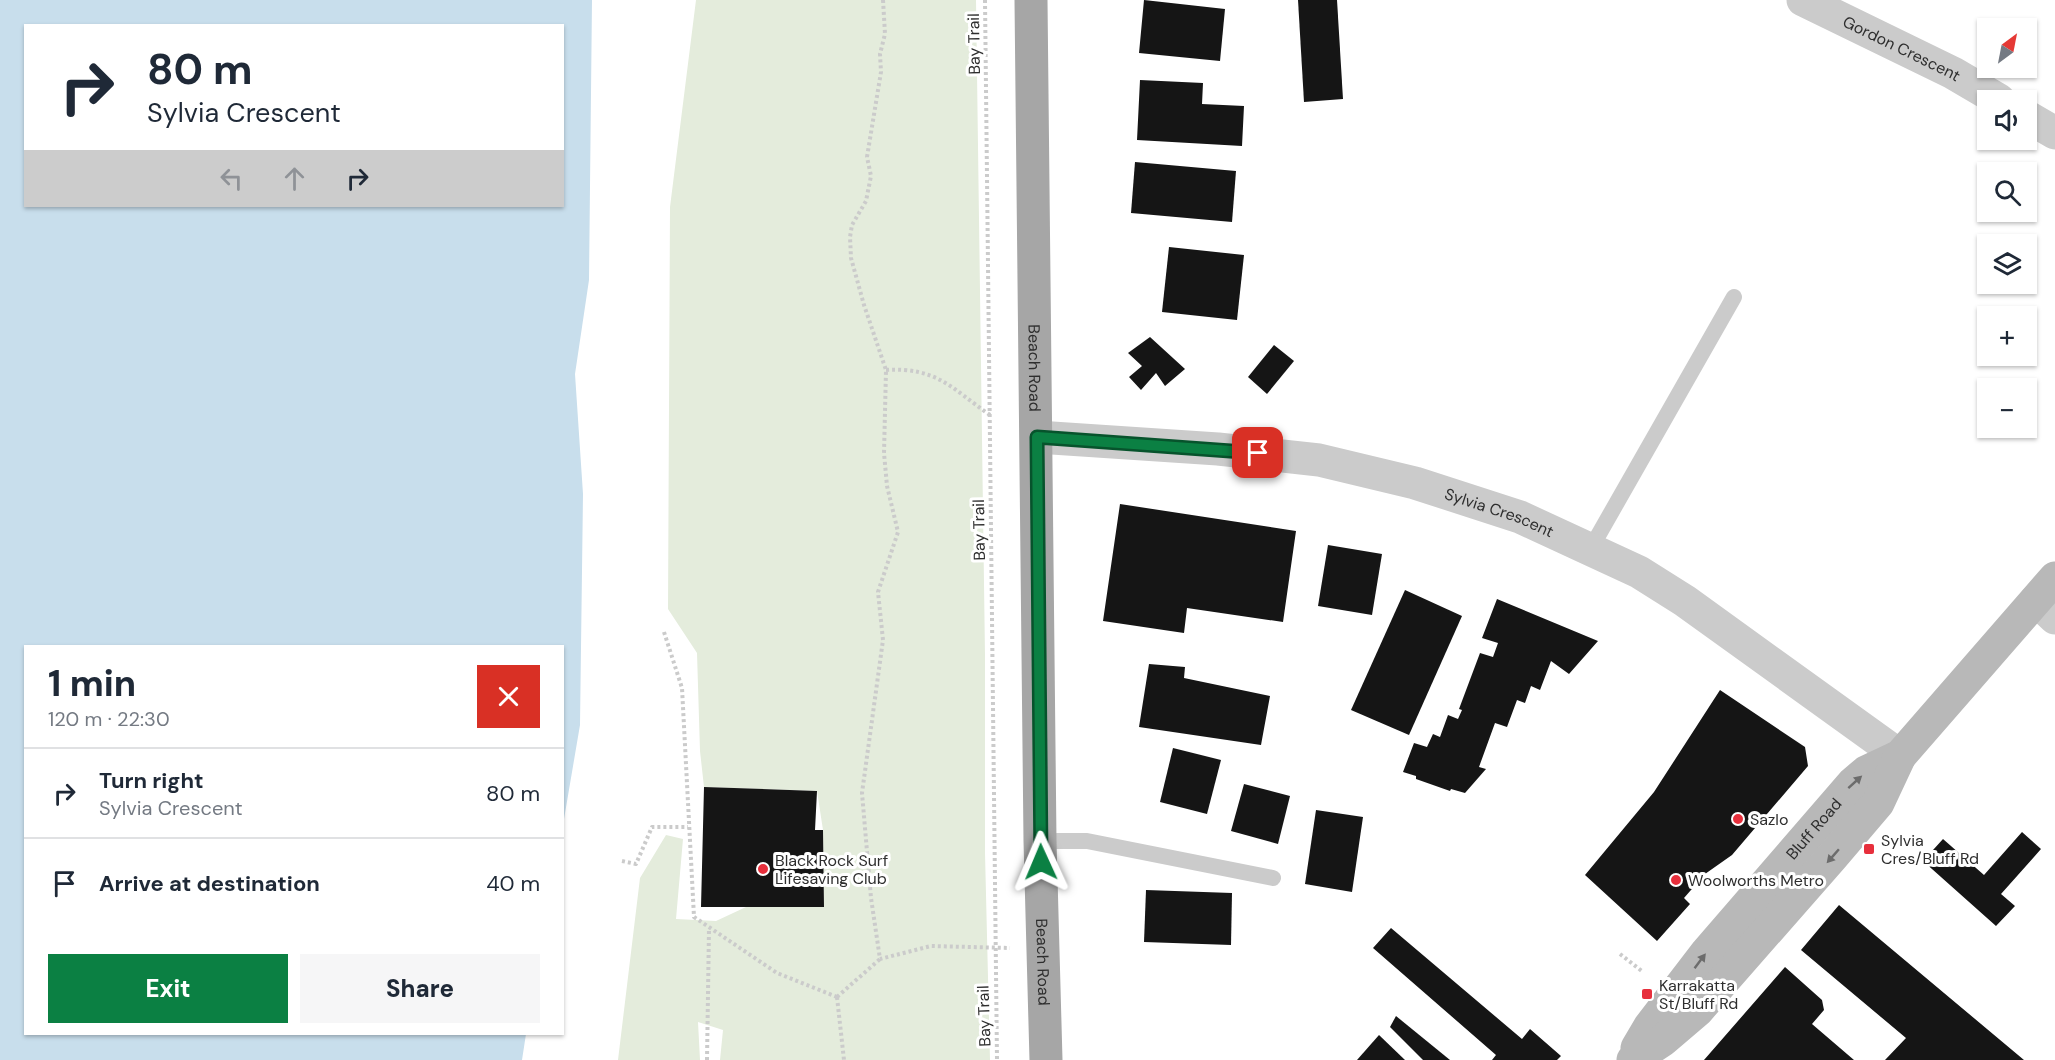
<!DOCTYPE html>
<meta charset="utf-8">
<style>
:root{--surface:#fff;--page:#f6f6f7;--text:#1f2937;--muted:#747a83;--line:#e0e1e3;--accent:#0b8043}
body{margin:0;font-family:"DM Sans",sans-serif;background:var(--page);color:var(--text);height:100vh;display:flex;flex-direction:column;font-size:22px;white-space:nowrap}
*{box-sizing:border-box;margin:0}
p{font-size:20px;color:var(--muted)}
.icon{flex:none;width:33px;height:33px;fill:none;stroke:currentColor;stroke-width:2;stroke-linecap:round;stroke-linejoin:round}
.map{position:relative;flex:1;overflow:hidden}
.details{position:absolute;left:24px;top:645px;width:540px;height:390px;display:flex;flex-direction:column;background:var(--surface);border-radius:0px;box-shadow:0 2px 4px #0004}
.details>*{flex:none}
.banner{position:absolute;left:24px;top:24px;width:540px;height:183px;border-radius:0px;box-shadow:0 2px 4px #0004;background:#fff;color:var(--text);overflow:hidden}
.needle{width:39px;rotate:32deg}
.buttons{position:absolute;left:1977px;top:18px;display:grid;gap:12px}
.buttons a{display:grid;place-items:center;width:60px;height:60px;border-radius:0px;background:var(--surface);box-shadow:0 2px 4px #0004;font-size:30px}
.pin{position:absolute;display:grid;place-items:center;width:51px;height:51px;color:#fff;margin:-26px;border-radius:12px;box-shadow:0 3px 9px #0006}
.me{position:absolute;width:66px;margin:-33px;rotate:359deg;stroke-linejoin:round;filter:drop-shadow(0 0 4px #0008)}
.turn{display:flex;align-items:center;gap:21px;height:126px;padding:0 24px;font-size:27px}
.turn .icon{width:78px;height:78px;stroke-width:2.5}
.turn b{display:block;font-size:42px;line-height:51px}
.lanes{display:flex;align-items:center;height:57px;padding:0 24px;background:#0003;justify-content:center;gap:30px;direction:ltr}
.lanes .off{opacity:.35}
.round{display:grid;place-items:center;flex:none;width:63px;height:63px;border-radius:0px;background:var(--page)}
.overview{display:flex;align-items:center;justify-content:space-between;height:102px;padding:0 24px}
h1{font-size:36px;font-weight:800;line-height:45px}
.button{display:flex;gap:12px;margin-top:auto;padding:12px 24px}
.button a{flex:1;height:69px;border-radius:0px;background:var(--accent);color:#fff;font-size:24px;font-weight:800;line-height:69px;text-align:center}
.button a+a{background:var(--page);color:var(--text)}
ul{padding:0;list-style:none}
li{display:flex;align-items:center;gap:18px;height:90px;padding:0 24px;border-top:2px solid var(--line)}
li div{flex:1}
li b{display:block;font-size:22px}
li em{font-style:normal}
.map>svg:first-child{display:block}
</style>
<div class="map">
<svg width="2055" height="1060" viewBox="0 0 2055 1060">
<rect width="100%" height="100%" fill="#fff"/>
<polygon fill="#e4ecdc" points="696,0 976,0 985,656 985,853 990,1060 720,1060 723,1030 698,1022 700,1060 618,1060 640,878 666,835 683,839 676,919 716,921 746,907 824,907 823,830 817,791 704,787 700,751 697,653 668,609 670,207"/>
<path fill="#c8deec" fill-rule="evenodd" d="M 0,0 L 592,0 L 589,280 L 575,374 L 583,494 L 580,725 L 563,825 L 562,646 L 26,646 L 26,1034 L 526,1034 L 522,1060 L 0,1060 ZM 26,26 L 562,26 L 562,206 L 26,206 Z"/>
<g fill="#151515">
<polygon points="1144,0 1225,9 1220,61 1139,53"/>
<polygon points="1298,0 1337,0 1343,99 1304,102"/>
<polygon points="1140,80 1203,83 1202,104 1244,106 1242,146 1137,140"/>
<polygon points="1135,162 1236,171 1232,222 1131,213"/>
<polygon points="1169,247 1244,255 1237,320 1162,312"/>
<polygon points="1150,337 1185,369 1165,386 1156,373 1141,390 1129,377 1142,366 1128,353"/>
<polygon points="1274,345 1294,361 1267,394 1248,377"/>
<polygon points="1120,504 1296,531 1283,622 1187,608 1184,633 1103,621"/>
<polygon points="1328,545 1382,554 1372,615 1318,606"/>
<polygon points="1405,590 1462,616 1409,735 1351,710"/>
<polygon points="1497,599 1598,641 1569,674 1551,661 1540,690 1531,686 1525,703 1517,700 1507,727 1495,723 1479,767 1486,769 1465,793 1451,789 1450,791 1416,779 1416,776 1403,772 1414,743 1427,747 1433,734 1440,737 1448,715 1458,719 1462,710 1459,709 1480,653 1493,657 1498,643 1482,638"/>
<polygon points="1149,664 1185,667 1184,678 1270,696 1261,745 1139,727"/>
<polygon points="1720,690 1805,747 1808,766 1732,855 1705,874 1684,898 1690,904 1657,941 1585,875 1654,792"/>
<polygon points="1173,748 1221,760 1207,814 1160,802"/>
<polygon points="1244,784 1290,796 1278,844 1231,831"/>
<polygon points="704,787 817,791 815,830 823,830 824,907 701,907"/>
<polygon points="1316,810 1363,817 1352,892 1305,884"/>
<polygon points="2022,832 2041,849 2001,894 2015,906 1996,926 1923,861 1943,839 1984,875"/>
<polygon points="1146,890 1232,893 1231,945 1144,942"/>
<polygon points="1839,905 1944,993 2024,1060 1885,1060 1906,1038 1801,950"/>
<polygon points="1391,928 1522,1039 1530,1029 1561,1056 1557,1060 1492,1060 1496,1055 1373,948"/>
<polygon points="1785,967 1822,1000 1824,1010 1812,1024 1854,1060 1704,1060"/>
<polygon points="1396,1016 1450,1060 1423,1060 1390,1027"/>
<polygon points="1379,1035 1405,1060 1357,1060"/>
</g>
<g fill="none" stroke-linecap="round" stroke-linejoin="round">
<g stroke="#cbcbcb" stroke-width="4" stroke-dasharray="3 3" stroke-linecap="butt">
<polyline points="883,0 885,34 880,54 881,72 867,157 871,176 866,201 852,225 850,237 851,258 864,305 886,370 884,453 887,486 898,532 878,592 883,640 862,793 871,898 880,959 931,946 1010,948"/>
<polyline points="985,0 997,1060"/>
<path d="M 886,370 C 937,367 951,388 990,415"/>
<polyline points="664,632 682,688 694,917 777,973 837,997"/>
<polyline points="622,861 636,864 652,827 688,827"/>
<polyline points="1620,954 1643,972"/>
<polyline points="837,997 844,1060"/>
<polyline points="837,997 880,959"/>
<polyline points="707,1060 709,928"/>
</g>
<g stroke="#cbcbcb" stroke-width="16">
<polyline points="1591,548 1734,297"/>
<polyline points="1040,841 1087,841 1273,878"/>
</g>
<g stroke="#cbcbcb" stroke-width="33">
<path id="s1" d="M 1803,0 L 1953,73 L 1999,100"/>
<polyline points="2026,116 2055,133"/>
<path id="s2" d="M 1037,437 L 1218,449 L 1319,460 L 1415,483 L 1520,517 L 1639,572 L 1685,601 L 1900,756"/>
<polyline points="2036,600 2055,618"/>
</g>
<g stroke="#b8b8b8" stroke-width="33">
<path id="s3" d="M 1637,1048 L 1650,1026 L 1706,953 L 1853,783 L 1866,772 L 1900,756"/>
<polyline points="1633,1060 1663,1040 1697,1011 1832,857 1878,803 1900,756 2055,578"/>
</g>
<path stroke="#a6a6a6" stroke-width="33" id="s4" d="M 1031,0 L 1040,841 L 1046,1060"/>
</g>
<defs><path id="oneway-solid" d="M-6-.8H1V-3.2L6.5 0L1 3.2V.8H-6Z" transform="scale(1.5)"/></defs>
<g fill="#6c6c6c">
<use href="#oneway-solid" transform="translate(1855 782) rotate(-42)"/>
<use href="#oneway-solid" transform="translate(1833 856) rotate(131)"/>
<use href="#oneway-solid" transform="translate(1700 961) rotate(-53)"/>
</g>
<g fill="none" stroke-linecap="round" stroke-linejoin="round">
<defs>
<polyline id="route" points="1041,862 1037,437 1258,453"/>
</defs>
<use href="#route" stroke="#07532c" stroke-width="15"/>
<use href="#route" stroke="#0b8043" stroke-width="10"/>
</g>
<g fill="#e72f3c" stroke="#fff" stroke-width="2">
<circle cx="1738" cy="819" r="6"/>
<rect x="1863" y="843" width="12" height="12" rx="3"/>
<circle cx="763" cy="869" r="6"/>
<circle cx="1676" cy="880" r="6"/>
<rect x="1641" y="988" width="12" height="12" rx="3"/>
</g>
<g text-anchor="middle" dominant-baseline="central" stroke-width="6" stroke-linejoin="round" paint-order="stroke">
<g font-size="16" fill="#2e2e2e" stroke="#fff">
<text transform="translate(974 44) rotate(-91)">Bay Trail</text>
<text stroke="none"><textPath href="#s1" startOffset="110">Gordon Crescent</textPath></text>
<text stroke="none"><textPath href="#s4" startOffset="368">Beach Road</textPath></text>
<text stroke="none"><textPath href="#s2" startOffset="471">Sylvia Crescent</textPath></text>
<text transform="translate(979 530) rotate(-91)">Bay Trail</text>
<text stroke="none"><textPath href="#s3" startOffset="282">Bluff Road</textPath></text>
<text stroke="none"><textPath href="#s4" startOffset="962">Beach Road</textPath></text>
<text transform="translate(984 1016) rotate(-92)">Bay Trail</text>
</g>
<g font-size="16" fill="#2e2e2e" stroke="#fff" text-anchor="start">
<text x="1750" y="819">Sazlo</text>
<text x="1881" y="840">Sylvia<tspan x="1881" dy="18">Cres/Bluff Rd</tspan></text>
<text x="775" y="860">Black Rock Surf<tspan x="775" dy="18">Lifesaving Club</tspan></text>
<text x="1688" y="880">Woolworths Metro</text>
<text x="1659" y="985">Karrakatta<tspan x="1659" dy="18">St/Bluff Rd</tspan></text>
</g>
</g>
</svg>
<div class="buttons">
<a><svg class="needle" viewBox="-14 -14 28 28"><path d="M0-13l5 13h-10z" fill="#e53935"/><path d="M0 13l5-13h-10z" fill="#747a83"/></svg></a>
<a><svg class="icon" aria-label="sound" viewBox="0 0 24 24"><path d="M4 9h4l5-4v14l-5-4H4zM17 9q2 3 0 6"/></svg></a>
<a><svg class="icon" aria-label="search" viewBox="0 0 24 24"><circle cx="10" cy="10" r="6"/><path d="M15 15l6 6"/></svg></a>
<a><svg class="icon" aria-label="layers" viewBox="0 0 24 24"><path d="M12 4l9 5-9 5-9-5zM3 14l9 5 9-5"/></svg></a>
<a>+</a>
<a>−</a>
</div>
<div class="pin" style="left:1258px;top:453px;background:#d93025"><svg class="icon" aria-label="arrive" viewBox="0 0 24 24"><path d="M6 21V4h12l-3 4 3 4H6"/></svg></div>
<svg class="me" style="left:1041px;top:862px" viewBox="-20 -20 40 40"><path d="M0-17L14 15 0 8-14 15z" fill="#0b8043" stroke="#fff" stroke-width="4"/></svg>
<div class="banner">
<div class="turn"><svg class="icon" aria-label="right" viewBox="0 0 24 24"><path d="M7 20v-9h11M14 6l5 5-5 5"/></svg><div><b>80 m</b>Sylvia Crescent</div></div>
<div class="lanes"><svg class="icon off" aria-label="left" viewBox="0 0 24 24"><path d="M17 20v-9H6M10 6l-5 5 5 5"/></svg><svg class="icon off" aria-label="ahead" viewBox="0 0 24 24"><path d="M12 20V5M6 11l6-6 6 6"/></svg><svg class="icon" aria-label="right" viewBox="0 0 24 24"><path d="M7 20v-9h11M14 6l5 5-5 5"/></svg></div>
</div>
<section class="details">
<div class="overview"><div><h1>1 min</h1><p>120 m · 22:30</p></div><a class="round" style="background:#d93025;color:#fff"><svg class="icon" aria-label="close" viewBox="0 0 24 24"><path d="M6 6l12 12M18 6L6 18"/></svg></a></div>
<ul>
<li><svg class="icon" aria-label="right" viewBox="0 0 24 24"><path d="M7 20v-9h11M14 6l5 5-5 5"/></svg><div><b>Turn right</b><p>Sylvia Crescent</p></div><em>80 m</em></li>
<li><svg class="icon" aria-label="arrive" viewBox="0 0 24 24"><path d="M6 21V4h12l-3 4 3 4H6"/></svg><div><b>Arrive at destination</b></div><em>40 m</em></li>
</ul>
<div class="button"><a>Exit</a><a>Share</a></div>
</section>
</div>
